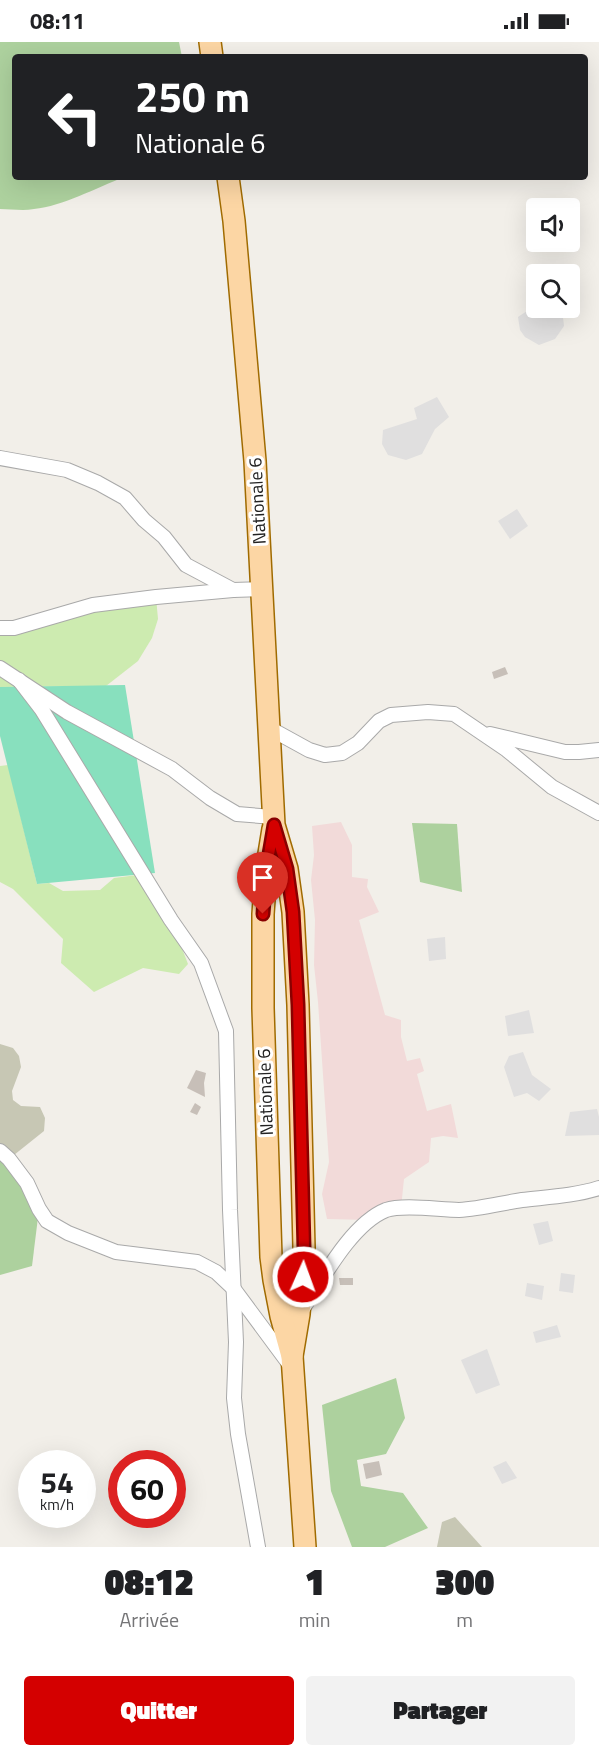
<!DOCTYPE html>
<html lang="fr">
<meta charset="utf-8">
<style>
:root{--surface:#fff;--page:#f2f2f2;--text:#202124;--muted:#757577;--accent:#d40000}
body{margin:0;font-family:"Titillium Web",sans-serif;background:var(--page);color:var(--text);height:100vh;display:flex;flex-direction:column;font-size:22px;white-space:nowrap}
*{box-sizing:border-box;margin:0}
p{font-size:20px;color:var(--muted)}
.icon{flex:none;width:33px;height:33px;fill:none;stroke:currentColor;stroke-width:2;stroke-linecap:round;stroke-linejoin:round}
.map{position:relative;height:1505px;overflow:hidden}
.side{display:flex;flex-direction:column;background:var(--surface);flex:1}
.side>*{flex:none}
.guide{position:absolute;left:12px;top:12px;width:576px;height:126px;border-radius:6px;box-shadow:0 6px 24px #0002;background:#202124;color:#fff;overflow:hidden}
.fabs{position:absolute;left:526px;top:156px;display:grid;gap:12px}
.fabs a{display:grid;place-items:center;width:54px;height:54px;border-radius:6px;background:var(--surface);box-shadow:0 6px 24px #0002;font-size:30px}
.speed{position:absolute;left:18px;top:1408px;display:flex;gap:12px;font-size:30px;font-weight:700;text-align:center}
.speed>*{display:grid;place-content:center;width:78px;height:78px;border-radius:50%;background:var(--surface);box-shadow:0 6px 24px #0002;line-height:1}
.speed small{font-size:15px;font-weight:400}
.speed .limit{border:9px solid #d22;background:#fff;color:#111}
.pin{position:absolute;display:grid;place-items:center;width:51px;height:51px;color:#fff;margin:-62px -26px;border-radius:50% 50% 50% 0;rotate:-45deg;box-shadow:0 0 6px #0007}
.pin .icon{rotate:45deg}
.me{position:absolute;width:66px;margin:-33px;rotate:2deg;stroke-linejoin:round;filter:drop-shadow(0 0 4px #0008)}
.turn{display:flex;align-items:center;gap:21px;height:126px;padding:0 24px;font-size:27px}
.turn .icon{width:78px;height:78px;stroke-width:2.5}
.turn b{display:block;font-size:42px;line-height:51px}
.eta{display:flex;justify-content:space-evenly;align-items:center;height:102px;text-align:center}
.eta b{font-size:36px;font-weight:800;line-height:42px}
.primary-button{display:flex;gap:12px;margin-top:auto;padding:12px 24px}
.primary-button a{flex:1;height:69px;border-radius:6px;background:var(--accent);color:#fff;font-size:24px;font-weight:800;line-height:69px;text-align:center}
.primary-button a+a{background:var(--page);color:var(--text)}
.status{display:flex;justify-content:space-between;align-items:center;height:42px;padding:0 30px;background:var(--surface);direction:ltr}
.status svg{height:16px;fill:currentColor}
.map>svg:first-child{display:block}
</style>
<div class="status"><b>08:11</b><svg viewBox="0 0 49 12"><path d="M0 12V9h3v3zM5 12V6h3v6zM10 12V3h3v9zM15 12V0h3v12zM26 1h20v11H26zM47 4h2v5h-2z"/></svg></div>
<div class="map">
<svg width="599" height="1505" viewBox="0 0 599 1505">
<rect width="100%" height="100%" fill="#f2efe9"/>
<g fill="#e0dfdf">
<polygon points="537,265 557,266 562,268 564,284 555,297 539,303 525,295 520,288 518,275 527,269"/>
<polygon points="437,355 449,375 435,387 422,412 406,418 388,413 382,402 383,388 417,377 414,366"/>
<polygon points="517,467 528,484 510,497 498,479"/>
<polygon points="445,895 446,917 429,919 427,897"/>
<polygon points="529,968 534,991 508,994 505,974"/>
<polygon points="523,1010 532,1033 551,1047 539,1059 527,1051 514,1055 504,1025 509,1014"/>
<polygon points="597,1067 599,1075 599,1093 565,1094 570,1070"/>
<polygon points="548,1179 553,1199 539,1203 533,1182"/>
<polygon points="561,1231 575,1233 573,1251 559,1249"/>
<polygon points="527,1241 544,1244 542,1258 525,1254"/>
<polygon points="557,1283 561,1295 536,1301 533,1290"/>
<polygon points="487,1307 500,1343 476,1352 461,1318"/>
<polygon points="506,1419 517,1436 502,1442 493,1425"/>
</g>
<polygon fill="#f2dad9" points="341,780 352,803 352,835 368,837 367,845 379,870 359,878 385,973 401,978 401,995 407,1019 420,1016 424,1029 417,1032 427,1069 451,1062 458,1096 443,1094 431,1096 429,1120 404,1137 401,1166 370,1178 327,1177 322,1152 329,1120 318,960 314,923 315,878 311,838 314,813 312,784"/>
<g fill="#c7c7b4">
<polygon points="0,1002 13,1006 19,1014 21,1025 12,1049 13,1058 21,1064 40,1065 45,1076 44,1089 9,1117 0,1109"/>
<polygon points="455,1475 482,1505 437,1505 442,1480"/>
</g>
<g fill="#cdebb0">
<polygon points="156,555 158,577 152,596 138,619 106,644 0,645 0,586"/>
<polygon points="8,723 37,842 49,841 63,849 100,848 114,836 137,833 171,878 188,922 179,932 143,926 94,950 61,921 63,897 13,847 0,840 0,724"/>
</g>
<g fill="#add19e">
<path d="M 0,0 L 179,0 L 182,15 L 15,15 L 15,135 L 124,135 C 96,146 63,164 34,167 C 23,169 11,167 0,167 Z"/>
<polygon points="412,781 457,782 462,850 420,840"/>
<polygon points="0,1109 39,1167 32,1224 0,1233"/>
<polygon points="396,1336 405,1376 386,1412 357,1418 361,1444 403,1451 428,1486 385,1505 352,1505 331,1449 322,1363"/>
</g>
<polygon fill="#88e0be" points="125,643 155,831 37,842 0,694 0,645"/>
<g fill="#c7bfb8">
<polygon points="505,625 508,632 494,637 492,630"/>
<polygon points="196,1028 206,1031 204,1041 205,1055 187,1046"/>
<polygon points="195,1061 201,1065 197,1073 190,1070"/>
<polygon points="339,1236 353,1236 353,1243 340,1243"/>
<polygon points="379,1419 382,1433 366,1437 363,1422"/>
</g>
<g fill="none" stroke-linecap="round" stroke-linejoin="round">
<defs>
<g id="street">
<polyline points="0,416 67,428 98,441 125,456 144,478 164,495 186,523 233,548"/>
<polyline points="0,586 14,586 93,563 156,555 233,548 262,547"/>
<polyline points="0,626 67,670 172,727 210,756 237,772 273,775"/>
<polyline points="19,638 42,668 171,878 201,921 226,989 230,1168 236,1300 234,1356 238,1392 258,1505"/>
<polyline points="269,686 309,708 325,713 342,711 358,701 379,679 391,673 428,670 454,672 507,708 552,745 599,771"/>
<polyline points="490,692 565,710 579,710 599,708"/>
<polyline points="0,1109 9,1117 27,1141 39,1167 47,1179 68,1191 116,1210 197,1220 216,1230 233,1246 290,1323"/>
<path d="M 302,1268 C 322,1238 351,1182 386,1168 C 404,1162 440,1168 459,1168 C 480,1167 502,1161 522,1158 C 548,1155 574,1154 599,1146"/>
</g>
<g id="primary">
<polyline points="210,0 212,15"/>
<polyline points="228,135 234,179 255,419 274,783 287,827 293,870 298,963 304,1206 299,1272 292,1314"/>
<polyline points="273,787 266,830 263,872 263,966 271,1215 274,1238 281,1274 292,1314 305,1505"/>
</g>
</defs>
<use href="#street" stroke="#a9a9a9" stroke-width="16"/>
<use href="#primary" stroke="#a06b00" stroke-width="24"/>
<use href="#street" stroke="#fff" stroke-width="14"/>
<use href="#primary" stroke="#fcd6a4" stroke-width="21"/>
</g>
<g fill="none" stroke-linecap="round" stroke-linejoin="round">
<defs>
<polyline id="route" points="263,872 266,830 274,783 287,827 293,870 298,963 301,1086 304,1206 303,1235"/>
</defs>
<use href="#route" stroke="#8a0000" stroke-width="15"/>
<use href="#route" stroke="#d40000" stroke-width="10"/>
</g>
<g text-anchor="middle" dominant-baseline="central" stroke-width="6" stroke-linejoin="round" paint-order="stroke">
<g font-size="18" fill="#222" stroke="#fff">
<text transform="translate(257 459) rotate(-93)">Nationale 6</text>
<text transform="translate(265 1050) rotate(-92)">Nationale 6</text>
</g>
</g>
</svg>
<div class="fabs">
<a><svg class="icon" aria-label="sound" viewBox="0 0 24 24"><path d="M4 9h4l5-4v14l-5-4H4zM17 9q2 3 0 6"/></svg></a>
<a><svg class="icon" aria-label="search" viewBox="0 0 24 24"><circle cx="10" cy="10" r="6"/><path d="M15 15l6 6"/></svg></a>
</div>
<div class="speed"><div>54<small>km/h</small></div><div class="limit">60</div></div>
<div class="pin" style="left:263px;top:872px;background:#d93025"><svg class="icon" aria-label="arrive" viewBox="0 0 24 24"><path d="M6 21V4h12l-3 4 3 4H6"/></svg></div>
<svg class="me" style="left:303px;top:1235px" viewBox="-20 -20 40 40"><circle r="17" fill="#d40000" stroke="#fff" stroke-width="3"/><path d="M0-11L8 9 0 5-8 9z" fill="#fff"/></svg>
<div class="guide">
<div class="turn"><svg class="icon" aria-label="left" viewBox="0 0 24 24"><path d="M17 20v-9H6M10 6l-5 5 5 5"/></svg><div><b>250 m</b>Nationale 6</div></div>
</div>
</div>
<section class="side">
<div class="eta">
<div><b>08:12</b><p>Arrivée</p></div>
<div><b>1</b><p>min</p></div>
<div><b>300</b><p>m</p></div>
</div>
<div class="primary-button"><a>Quitter</a><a>Partager</a></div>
</section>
